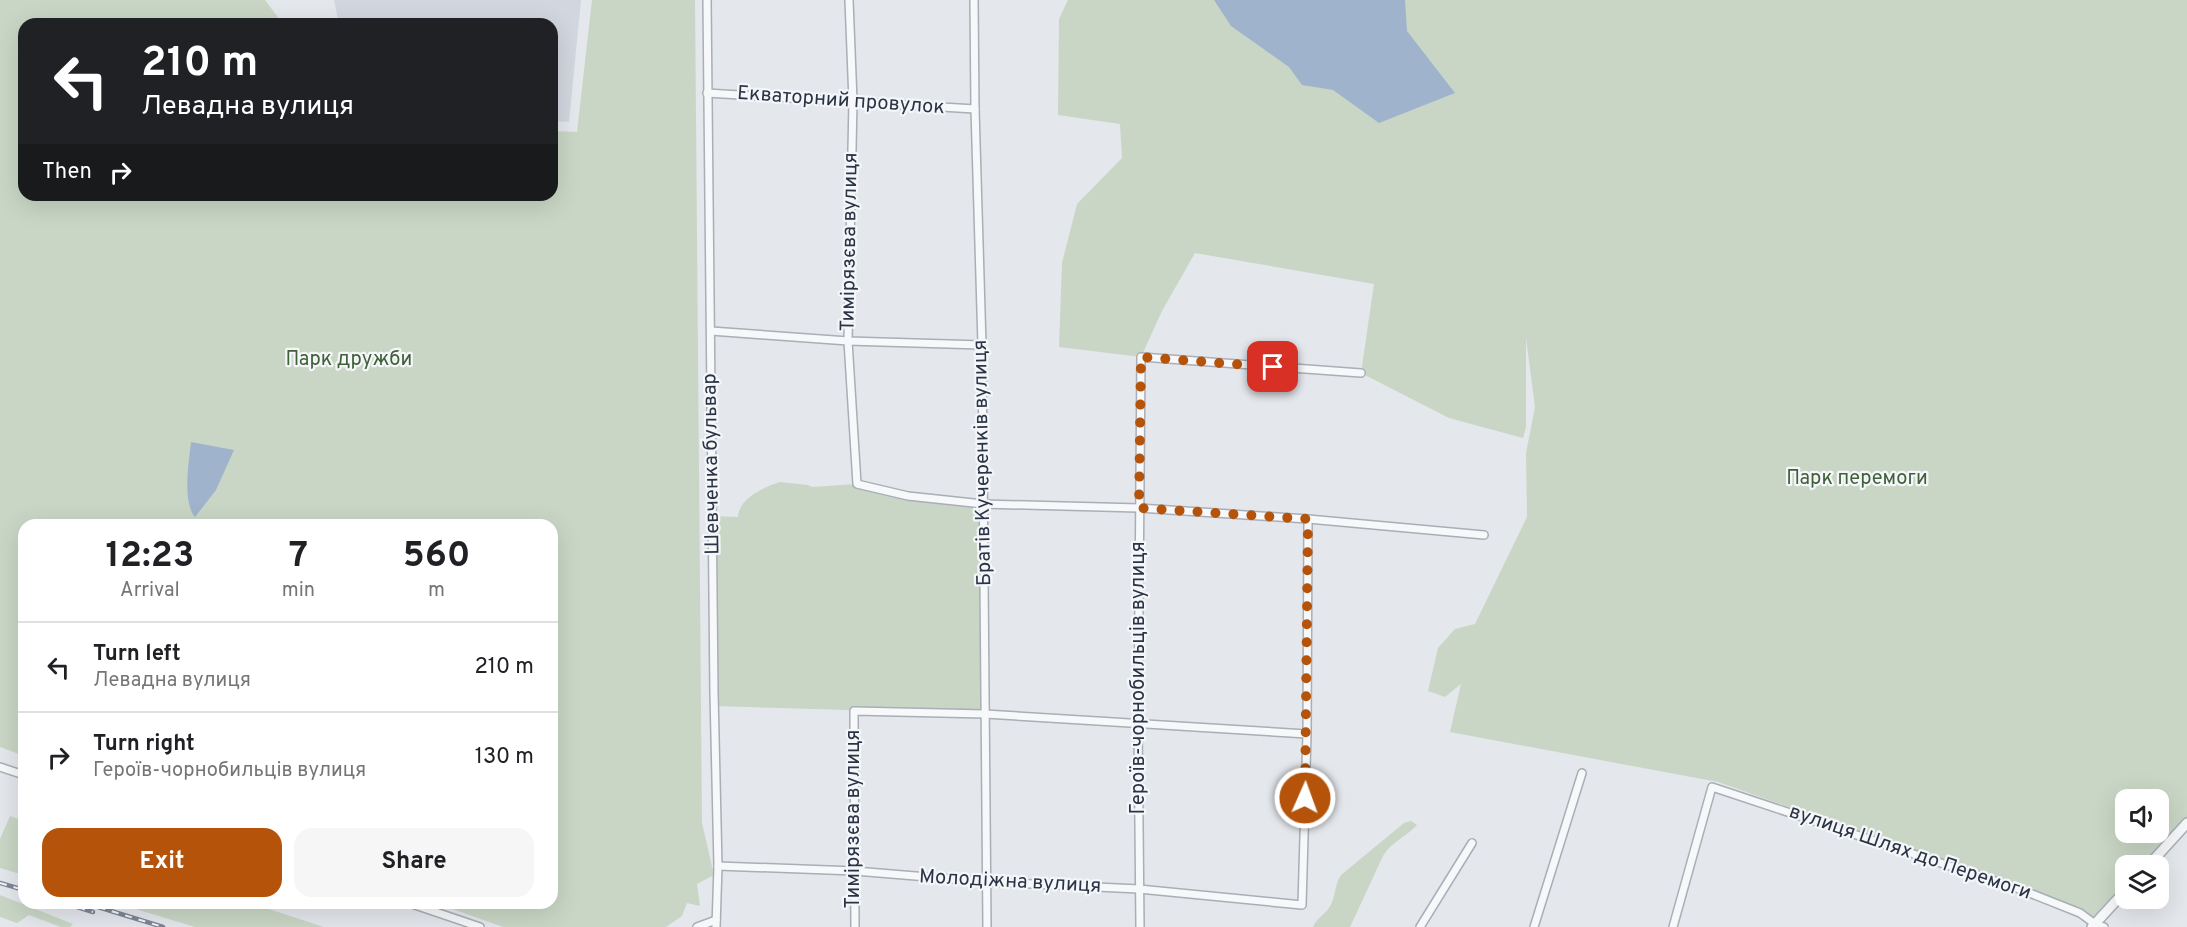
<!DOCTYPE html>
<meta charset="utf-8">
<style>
:root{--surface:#fff;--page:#f6f6f6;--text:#202124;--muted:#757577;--line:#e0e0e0;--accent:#b45309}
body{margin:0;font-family:Overpass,sans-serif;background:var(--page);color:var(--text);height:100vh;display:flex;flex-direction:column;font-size:22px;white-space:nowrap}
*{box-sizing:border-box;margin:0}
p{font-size:20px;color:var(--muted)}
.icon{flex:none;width:33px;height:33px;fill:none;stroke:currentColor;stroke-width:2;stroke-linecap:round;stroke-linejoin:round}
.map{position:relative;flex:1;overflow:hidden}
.drawer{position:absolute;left:18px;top:519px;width:540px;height:390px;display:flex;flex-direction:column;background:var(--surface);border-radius:18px;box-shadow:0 6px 24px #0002}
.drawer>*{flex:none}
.guide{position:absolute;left:18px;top:18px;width:540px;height:183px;border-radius:18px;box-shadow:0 6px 24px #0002;background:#202124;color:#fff;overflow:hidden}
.buttons{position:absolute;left:2115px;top:789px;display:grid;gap:12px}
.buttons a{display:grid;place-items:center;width:54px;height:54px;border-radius:12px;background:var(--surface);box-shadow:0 6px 24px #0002;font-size:30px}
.pin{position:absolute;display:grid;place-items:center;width:51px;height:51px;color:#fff;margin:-26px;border-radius:12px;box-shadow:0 3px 9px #0006}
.me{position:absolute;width:66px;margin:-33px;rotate:2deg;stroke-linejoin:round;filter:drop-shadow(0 0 4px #0008)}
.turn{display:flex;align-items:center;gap:21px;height:126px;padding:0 24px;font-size:27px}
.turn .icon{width:78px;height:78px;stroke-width:2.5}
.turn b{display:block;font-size:42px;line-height:51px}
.then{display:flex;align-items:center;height:57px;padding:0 24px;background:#0003;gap:12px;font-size:22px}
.eta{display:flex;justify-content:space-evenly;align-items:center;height:102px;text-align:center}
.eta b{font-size:36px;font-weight:700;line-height:42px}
.primary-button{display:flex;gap:12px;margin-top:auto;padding:12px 24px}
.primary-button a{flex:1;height:69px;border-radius:18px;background:var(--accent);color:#fff;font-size:24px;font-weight:700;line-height:69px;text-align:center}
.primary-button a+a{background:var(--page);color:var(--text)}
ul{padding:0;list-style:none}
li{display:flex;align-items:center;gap:18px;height:90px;padding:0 24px;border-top:2px solid var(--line)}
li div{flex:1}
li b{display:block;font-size:22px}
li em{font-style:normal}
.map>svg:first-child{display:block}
</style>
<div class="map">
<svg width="2187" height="927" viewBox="0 0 2187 927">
<rect width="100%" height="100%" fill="#e4e7ec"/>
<polygon fill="#d2d6de" points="334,0 581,0 569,122 552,121 552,24 339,24"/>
<g fill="#c9d6c5" fill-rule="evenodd">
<polygon points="0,0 265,0 283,24 24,24 24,195 552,195 552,131 577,132 592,0 695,0 702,823 714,875 697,884 700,906 687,903 682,916 666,927 503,927 436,903 552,903 552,525 24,525 24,756 0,747"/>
<path d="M 1068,0 L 2187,0 L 2187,823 L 2148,865 L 2126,866 L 2125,890 L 2095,924 L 2080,913 L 2022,890 L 1718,782 L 1450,732 L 1461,684 L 1445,697 L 1428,691 L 1438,648 L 1455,629 L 1475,624 L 1527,517 L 1526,453 L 1535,407 L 1526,338 L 1526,427 L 1523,438 L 1449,418 L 1361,373 L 1374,284 L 1195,253 L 1162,311 L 1141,357 L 1059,347 L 1062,263 L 1077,204 L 1122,158 L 1120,124 L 1058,115 L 1059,19 ZM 2126,800 L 2158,800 L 2158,832 L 2126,832 Z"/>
<path d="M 780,482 L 808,485 L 812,487 L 857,484 L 908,496 L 983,504 L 985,714 L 714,706 L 713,516 L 738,517 C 739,498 764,487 780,482 Z"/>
<polygon points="10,816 24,821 24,875 0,868 0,839"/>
<path d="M 1411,821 L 1417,825 C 1407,836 1391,842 1383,856 L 1350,927 L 1313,927 C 1316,919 1324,915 1329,908 C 1336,898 1334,885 1341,875 L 1404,823 Z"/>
<polygon points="0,895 73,924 70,927 61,927 29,915 17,923 0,917"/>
<polygon points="116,903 250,903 324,927 195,927"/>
</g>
<g fill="#9fb4cc">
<polygon points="1214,0 1405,0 1407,31 1455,93 1379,123 1333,90 1302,85 1289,67 1231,26"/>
<path d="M 191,442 L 234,450 L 216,490 L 195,517 C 182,502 189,461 191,442 Z"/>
</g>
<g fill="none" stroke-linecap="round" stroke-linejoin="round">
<defs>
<g id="minor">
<polyline points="707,0 714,693 718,866 716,927"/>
<polyline points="849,0 853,101 848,341 857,484 908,496 983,504 1139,508 1308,519 1484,535"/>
<polyline points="974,0 975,109 982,345 987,927"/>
<polyline points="707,93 975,109"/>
<polyline points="711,331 848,341 982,345"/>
<polyline points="0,767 24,775"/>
<polyline points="718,866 855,871 988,882 1139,889 1302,905 1307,734 1308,519"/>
<polyline points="409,903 480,927"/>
<polyline points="697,927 716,920"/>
<polyline points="855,927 854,711 985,714 1307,734"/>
<polyline points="1140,927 1138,724 1141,357 1361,373"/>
<polyline points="1420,927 1472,843"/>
<polyline points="1534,927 1582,773"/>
<polyline points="1673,927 1712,787 2022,890 2080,913 2095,924 2104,927"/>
</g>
<g id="tertiary">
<polyline points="2148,866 2187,823"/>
<polyline points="2092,927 2126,890"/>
</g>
</defs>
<use href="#minor" stroke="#a9aeb7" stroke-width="10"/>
<use href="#tertiary" stroke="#a9aeb7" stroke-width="12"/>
<use href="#minor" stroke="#f7f8fa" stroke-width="7"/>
<use href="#tertiary" stroke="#f7f8fa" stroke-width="9"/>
<defs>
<g id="rail">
<polyline points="0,883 24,890"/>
<polyline points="65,903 93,912"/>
<polyline points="85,903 163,927"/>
</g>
</defs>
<use href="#rail" stroke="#7d8696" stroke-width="4.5"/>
<use href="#rail" stroke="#f4f6f9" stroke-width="2" stroke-dasharray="7" stroke-linecap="butt"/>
</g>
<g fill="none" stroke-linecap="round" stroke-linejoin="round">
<polyline stroke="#b45309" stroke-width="10" stroke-dasharray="0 18" points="1273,367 1141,357 1139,508 1308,519 1305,798"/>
</g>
<g text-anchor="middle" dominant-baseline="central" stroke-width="4.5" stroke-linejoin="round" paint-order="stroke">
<g font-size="20" fill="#2b3445" stroke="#f4f6f9">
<text transform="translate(841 101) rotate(4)">Екваторний провулок</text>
<text transform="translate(850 242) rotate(-89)">Тимірязєва вулиця</text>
<text transform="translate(983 463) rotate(-91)">Братів Кучеренків вулиця</text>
<text transform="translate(712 464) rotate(-91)">Шевченка бульвар</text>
<text transform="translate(1139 678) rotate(-90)">Героїв-чорнобильців вулиця</text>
<text transform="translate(854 819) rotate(-90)">Тимірязєва вулиця</text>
<text transform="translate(1910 853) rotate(19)">вулиця Шлях до Перемоги</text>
<text transform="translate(1010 882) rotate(3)">Молодіжна вулиця</text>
</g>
<g font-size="20" fill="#3f6138" stroke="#f4f6f9">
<text x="349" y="360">Парк дружби</text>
<text x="1857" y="479">Парк перемоги</text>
</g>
</g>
</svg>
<div class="buttons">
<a><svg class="icon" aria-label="sound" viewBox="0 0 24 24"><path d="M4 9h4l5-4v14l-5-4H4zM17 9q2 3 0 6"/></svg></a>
<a><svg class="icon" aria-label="layers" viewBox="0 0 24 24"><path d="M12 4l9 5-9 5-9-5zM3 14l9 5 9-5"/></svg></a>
</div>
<div class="pin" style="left:1273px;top:367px;background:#d93025"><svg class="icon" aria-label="arrive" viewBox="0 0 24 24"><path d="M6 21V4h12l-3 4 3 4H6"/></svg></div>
<svg class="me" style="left:1305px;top:798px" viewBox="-20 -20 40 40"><circle r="17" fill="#b45309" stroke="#fff" stroke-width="3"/><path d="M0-11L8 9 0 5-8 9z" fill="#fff"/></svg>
<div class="guide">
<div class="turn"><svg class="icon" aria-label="left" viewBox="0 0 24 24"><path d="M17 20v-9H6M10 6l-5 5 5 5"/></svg><div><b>210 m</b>Левадна вулиця</div></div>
<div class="then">Then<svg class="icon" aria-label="right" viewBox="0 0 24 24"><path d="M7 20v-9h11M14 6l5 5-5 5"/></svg></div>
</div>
<section class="drawer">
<div class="eta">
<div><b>12:23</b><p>Arrival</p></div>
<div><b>7</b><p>min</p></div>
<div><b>560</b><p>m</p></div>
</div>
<ul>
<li><svg class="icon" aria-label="left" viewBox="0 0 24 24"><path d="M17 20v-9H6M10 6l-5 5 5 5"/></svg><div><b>Turn left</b><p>Левадна вулиця</p></div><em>210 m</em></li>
<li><svg class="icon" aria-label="right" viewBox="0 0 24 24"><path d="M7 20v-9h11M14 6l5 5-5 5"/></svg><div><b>Turn right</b><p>Героїв-чорнобильців вулиця</p></div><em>130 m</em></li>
</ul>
<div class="primary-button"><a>Exit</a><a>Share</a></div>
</section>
</div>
